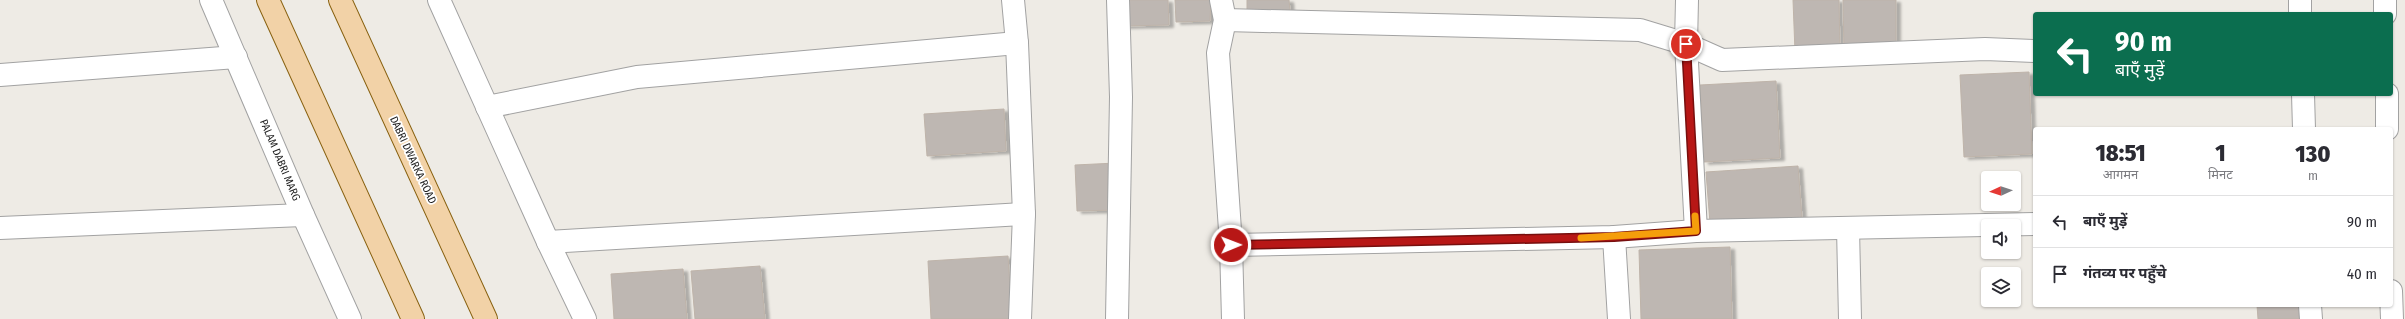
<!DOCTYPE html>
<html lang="hi">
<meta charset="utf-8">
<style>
:root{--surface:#fff;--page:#f2f2f3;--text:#2b2b33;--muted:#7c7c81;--line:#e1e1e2}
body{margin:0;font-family:"Fira Sans Condensed","Noto Sans Devanagari",sans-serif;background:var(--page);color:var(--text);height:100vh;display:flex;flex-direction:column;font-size:15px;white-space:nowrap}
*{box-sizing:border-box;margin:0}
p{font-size:13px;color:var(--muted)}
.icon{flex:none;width:22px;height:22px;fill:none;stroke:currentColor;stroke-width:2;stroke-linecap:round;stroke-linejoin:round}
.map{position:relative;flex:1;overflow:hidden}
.panel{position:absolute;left:2033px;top:127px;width:360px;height:180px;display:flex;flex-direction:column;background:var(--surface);border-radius:4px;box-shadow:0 1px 3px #0004}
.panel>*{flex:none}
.top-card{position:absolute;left:2033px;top:12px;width:360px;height:84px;border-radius:4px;box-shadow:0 1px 3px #0004;background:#0b6e4f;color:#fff;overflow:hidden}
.needle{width:26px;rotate:267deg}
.tools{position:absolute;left:1981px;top:171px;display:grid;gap:8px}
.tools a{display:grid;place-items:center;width:40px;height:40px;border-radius:4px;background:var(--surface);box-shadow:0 1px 3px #0004;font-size:20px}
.pin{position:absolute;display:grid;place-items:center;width:34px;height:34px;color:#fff;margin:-17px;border:2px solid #fff;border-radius:50%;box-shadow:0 1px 4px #0007}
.me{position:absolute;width:44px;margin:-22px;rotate:89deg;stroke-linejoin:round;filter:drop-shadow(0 0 3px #0008)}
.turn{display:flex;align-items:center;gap:14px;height:84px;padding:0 16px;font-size:18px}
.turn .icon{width:52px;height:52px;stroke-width:2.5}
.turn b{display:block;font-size:28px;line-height:34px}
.eta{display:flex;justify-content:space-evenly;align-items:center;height:68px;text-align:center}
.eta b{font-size:24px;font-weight:800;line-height:28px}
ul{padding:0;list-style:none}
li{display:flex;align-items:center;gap:12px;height:52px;padding:0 16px;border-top:1px solid var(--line)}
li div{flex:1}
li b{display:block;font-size:15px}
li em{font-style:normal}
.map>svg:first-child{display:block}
</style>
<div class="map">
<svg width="2405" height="319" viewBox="0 0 2405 319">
<defs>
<filter id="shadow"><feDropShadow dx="4.5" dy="2.5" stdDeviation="1" flood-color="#0004"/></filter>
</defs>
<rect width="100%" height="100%" fill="#eeebe5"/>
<g fill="#beb7b2" stroke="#beb3a9" filter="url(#shadow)">
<polygon points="1123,0 1168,0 1169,25 1124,26"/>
<polygon points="1175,0 1211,0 1210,21 1176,22"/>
<polygon points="1247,0 1289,0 1290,10 1247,11"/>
<polygon points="1793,0 1839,0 1840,51 1795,52"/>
<polygon points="1843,0 1896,0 1896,51 1844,52"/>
<polygon points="2029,72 2032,154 1964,157 1960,75"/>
<polygon points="1776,81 1780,158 1704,162 1700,85"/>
<polygon points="1004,109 1006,151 927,156 924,114"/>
<polygon points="1116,163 1118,210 1077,211 1075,165"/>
<polygon points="1798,166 1802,217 1710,223 1706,172"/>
<polygon points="1730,247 1732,319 1641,319 1639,250"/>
<polygon points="1008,256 1012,319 931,319 928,261"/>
<polygon points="760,266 765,319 695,319 691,271"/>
<polygon points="683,269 687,319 614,319 611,274"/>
<polygon points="2257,305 2302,305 2303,319 2258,319"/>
</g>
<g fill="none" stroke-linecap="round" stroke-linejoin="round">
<defs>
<g id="street">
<polyline points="211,0 303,215 350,319"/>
<polyline points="439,0 548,242 585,319"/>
<polyline points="1013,0 1017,43 1024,214 1020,319"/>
<polyline points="1221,0 1225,20 1218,53 1231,245 1233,319"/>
<polyline points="1687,0 1686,44 1696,231"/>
<polyline points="2300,0 2300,14"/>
<polyline points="2385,0 2385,14"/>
<polyline points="1225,20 1640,30 1686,44 1722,60 1985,49 2035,51"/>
<polyline points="0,75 236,57"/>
<polyline points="2303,94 2304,129"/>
<polyline points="2387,94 2387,129"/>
<polyline points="487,107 637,77 1017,43"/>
<polyline points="0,228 303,215"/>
<polyline points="1848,228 1850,319"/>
<polyline points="1614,237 1619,319"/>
<polyline points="548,242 1024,214"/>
<polyline points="1231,245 1614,237 1696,231 2035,224"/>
<polyline points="2391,291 2392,319"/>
<polyline points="2310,305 2311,319"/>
<polyline points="1117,319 1121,97 1118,0"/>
</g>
<g id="primary">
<polyline points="268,0 413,319"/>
<polyline points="340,0 486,319"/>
</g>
</defs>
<use href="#street" stroke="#a2a2a2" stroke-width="24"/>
<use href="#primary" stroke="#886110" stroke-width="24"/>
<use href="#street" stroke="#fff" stroke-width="22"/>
<use href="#primary" stroke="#f2d2a7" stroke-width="22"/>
</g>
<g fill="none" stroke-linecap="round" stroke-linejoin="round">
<defs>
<polyline id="route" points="1231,245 1614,237 1696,231 1686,44"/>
</defs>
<use href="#route" stroke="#770f0e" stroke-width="10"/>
<use href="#route" stroke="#b71716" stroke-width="7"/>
<polyline stroke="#f59e0b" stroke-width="7" points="1581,238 1696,231 1695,216"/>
</g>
<g text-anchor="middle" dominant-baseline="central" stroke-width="3.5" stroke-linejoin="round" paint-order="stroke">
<g font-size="11" fill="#1e1e1e" stroke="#fff">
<text transform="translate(280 160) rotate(67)">PALAM DABRI MARG</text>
<text transform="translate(413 160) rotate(65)">DABRI DWARKA ROAD</text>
</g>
</g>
</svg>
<div class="tools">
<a><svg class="needle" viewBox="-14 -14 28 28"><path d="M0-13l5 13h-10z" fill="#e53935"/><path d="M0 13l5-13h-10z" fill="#7c7c81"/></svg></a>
<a><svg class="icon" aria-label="sound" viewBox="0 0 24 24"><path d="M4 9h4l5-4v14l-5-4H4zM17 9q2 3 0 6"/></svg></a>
<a><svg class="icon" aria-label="layers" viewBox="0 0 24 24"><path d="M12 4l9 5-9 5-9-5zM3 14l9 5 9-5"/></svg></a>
</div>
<div class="pin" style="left:1686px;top:44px;background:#d93025"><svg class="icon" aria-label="arrive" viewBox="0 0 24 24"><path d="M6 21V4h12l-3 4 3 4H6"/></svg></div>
<svg class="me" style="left:1231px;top:245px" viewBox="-20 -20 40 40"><circle r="17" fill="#b71716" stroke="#fff" stroke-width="3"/><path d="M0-11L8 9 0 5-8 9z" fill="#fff"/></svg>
<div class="top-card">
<div class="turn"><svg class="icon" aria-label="left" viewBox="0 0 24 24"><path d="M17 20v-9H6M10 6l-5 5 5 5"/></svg><div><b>90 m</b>बाएँ मुड़ें</div></div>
</div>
<section class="panel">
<div class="eta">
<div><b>18:51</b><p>आगमन</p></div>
<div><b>1</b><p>मिनट</p></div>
<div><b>130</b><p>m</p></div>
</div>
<ul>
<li><svg class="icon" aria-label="left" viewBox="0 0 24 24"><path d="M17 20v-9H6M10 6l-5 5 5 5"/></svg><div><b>बाएँ मुड़ें</b></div><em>90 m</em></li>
<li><svg class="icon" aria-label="arrive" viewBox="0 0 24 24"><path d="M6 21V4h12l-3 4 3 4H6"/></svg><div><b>गंतव्य पर पहुँचे</b></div><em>40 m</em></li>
</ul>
</section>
</div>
